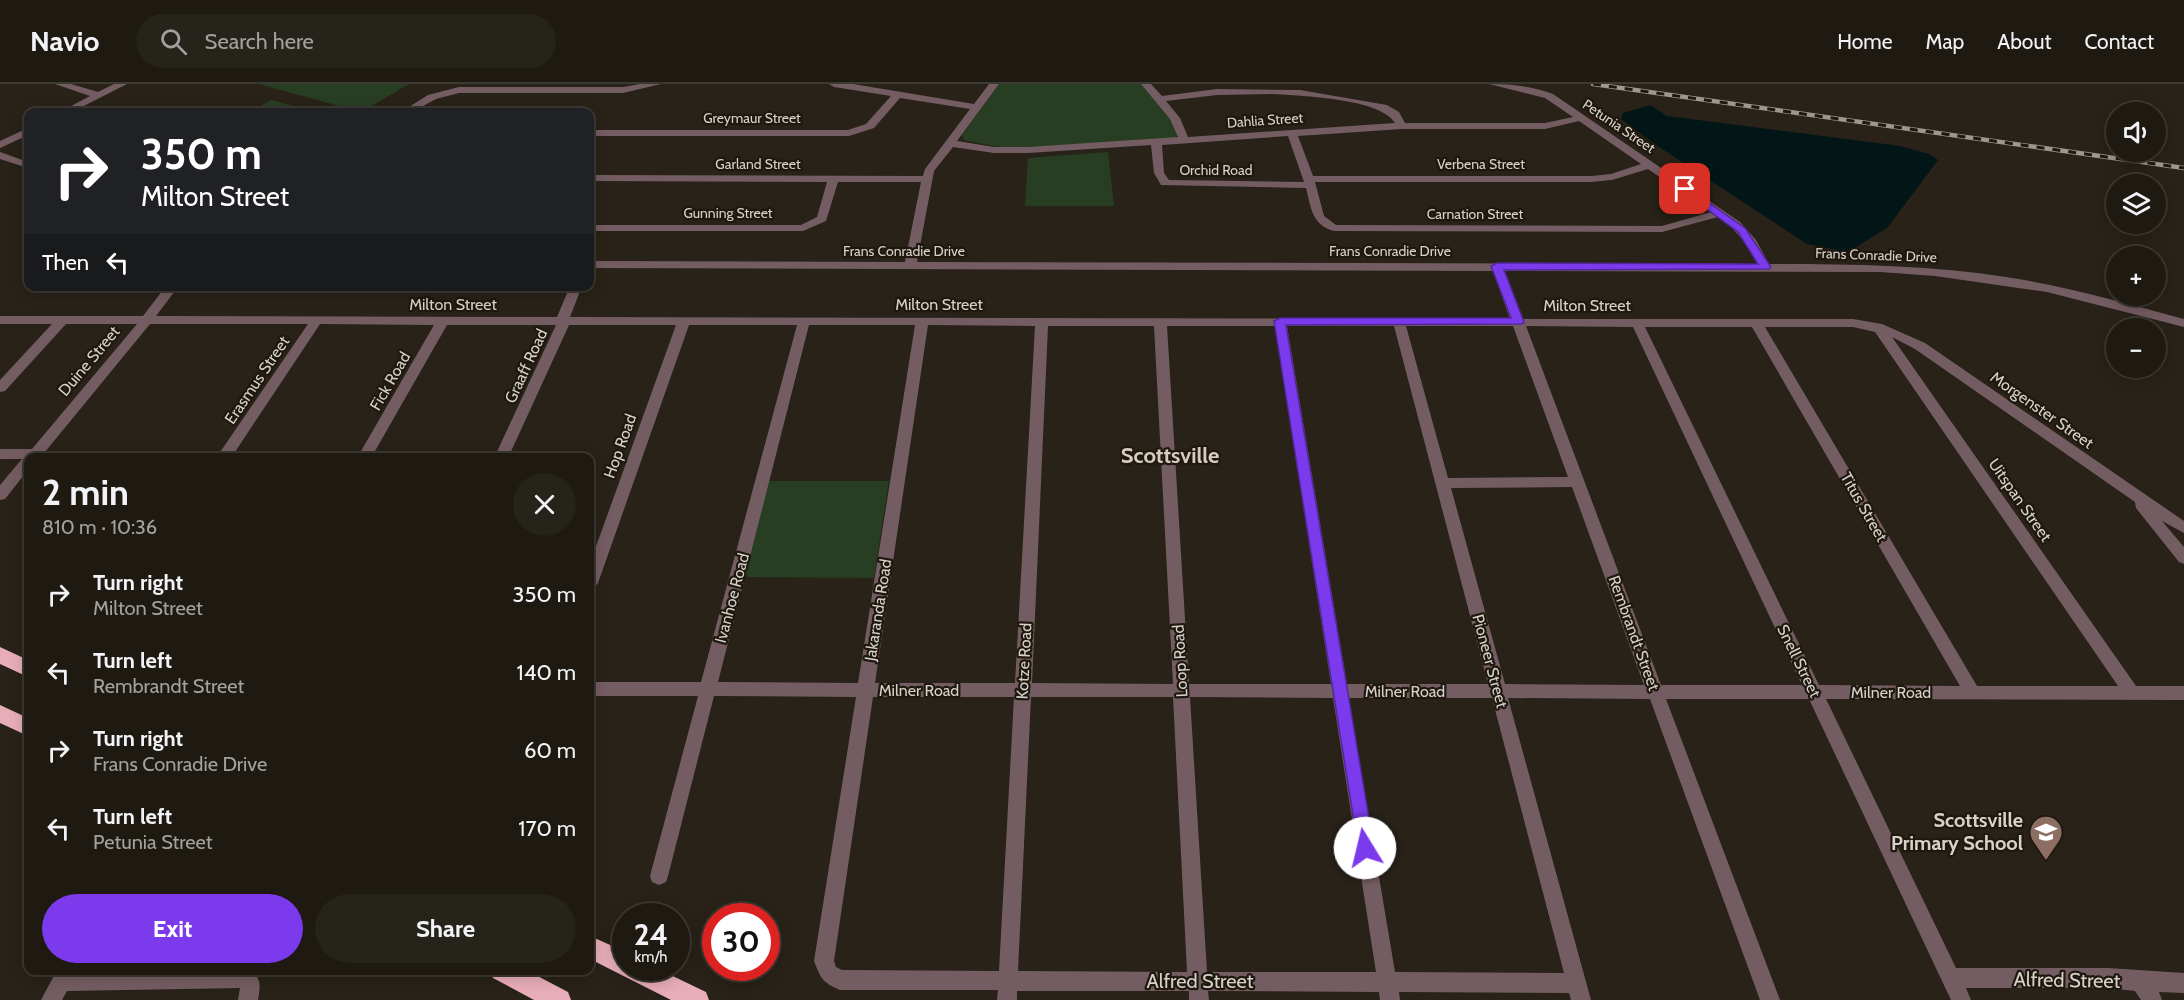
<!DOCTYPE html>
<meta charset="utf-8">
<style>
:root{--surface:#1e1a12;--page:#26231b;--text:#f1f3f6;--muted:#a1a19f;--line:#3c3832;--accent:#7c3aed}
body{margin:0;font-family:Cabin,sans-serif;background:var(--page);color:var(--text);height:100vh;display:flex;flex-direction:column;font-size:22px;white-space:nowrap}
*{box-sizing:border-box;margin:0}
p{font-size:20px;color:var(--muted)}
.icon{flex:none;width:33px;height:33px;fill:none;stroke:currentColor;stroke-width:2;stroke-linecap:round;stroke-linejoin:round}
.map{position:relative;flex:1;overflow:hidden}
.panel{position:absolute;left:24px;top:369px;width:570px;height:522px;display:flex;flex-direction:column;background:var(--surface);border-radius:12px;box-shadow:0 3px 15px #0003,0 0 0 2px var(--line)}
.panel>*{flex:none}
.top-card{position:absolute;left:24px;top:24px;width:570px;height:183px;border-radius:12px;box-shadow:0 3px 15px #0003,0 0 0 2px var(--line);background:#202124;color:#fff;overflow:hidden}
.controls{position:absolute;left:2106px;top:18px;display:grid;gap:12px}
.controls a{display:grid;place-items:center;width:60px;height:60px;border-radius:50%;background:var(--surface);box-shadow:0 3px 15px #0003,0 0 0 2px var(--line);font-size:30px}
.speed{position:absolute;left:612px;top:819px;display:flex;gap:12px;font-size:30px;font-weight:700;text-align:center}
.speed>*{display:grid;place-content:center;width:78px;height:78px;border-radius:50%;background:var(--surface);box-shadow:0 3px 15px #0003,0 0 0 2px var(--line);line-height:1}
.speed small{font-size:15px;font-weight:400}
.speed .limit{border:9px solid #d22;background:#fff;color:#111}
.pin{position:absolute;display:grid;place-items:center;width:51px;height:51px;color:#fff;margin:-26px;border-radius:12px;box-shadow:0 3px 9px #0006}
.me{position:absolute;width:66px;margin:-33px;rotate:351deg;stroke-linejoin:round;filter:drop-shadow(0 0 4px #0008)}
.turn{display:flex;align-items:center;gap:21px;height:126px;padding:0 18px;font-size:27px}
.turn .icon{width:78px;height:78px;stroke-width:2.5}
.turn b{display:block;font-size:42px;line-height:51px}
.then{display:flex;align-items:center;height:57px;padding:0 18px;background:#0003;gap:12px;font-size:22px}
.round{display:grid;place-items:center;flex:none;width:63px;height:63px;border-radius:32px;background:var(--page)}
.summary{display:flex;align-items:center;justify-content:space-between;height:102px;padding:0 18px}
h1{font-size:36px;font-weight:700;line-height:45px}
.primary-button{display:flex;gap:12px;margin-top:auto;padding:12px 18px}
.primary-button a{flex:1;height:69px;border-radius:36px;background:var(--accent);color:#fff;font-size:24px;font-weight:700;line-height:69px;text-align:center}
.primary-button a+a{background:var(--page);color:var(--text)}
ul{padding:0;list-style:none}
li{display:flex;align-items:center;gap:18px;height:78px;padding:0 18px}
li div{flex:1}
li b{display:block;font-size:22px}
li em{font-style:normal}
header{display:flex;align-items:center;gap:36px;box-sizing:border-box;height:84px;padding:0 30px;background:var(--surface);border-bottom:2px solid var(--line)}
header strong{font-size:28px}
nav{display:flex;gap:33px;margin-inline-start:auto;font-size:21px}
.search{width:420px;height:54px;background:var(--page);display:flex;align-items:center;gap:15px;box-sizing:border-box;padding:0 21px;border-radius:33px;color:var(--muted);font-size:22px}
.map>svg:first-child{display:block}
</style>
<header>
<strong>Navio</strong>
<div class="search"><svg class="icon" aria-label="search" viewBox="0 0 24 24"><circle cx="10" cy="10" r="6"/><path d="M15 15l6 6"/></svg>Search here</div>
<nav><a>Home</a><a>Map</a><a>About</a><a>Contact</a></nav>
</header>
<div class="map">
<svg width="2184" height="916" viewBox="0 0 2184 916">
<rect width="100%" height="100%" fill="#282218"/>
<g fill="#283e22">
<polygon points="259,0 409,0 361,28"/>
<polygon points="999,0 1142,0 1171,36 1178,51 1174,54 1023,64 1003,64 964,56 962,51"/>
<path d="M 272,16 L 301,24 C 288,32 269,30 254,25 Z"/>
<polygon points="1108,68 1114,122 1025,122 1028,74"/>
<polygon points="767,397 889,397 874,494 744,493"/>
</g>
<polygon fill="#021618" points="1650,21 1667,32 1900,62 1929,70 1938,76 1887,144 1848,168 1807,160 1653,59 1621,35 1623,29"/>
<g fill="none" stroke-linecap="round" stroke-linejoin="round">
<g fill="#745d62" fill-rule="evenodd">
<polygon points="55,0 71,0 98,8 114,0 127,0 72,28 60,28 90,12"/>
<polygon points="640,0 661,0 623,9 459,9 436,15 412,28 401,28 428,11 459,3 623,3"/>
<path d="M 829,0 L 853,0 L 974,20 L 989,0 L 999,0 L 957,57 L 994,63 L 1028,63 L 1178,53 L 1170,35 L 1141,0 L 1151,0 L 1162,12 L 1217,5 L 1300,6 L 1387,21 L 1399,28 L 1405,39 L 1545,39 L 1573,33 L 1545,14 L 1489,0 C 1511,0 1532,2 1553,10 L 1740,138 L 1756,156 L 1769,180 C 1849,180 1927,181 2006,193 C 2066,202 2125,219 2184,235 L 2184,243 L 2047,208 L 1935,192 L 1880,188 L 1505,187 L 1523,235 L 1853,235 L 1882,240 L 1925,259 L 2184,437 L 2184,449 L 2162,437 L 2184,463 L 2184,480 L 2179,478 L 2136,424 L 2135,418 L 1915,265 L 1892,253 L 2136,602 L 2184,602 L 2184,616 L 1826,615 L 1956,884 L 2108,884 L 2184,889 L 2184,909 L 2159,908 L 2162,916 L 2141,916 L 2135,907 L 2108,904 L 1966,904 L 1971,916 L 1951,916 L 1809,615 L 1666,615 L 1780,916 L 1760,916 L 1650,615 L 1508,614 L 1591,916 L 1571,916 L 1569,909 L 1399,908 L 1400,916 L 1380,916 L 1379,908 L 1208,907 L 1209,916 L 1189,916 L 1189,907 L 1017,907 L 1017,916 L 997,916 L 998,906 L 840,906 C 822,898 821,895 814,877 L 856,613 L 714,612 L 668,792 L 666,798 L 659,801 L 652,798 L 650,792 L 698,612 L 590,612 L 590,598 L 701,598 L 797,241 L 689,241 L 598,499 L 595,503 L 590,505 L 590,479 L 676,241 L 569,241 L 508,374 L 494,374 L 556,241 L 447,241 L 371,374 L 357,374 L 434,241 L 320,240 L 231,374 L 216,374 L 308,240 L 150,240 L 40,374 L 28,374 L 28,386 L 5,415 L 0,416 L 0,401 L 22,375 L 0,375 L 0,365 L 32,365 L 137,240 L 66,240 L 5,307 L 0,308 L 0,296 L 52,240 L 0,240 L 0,232 L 143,232 L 166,202 L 178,203 L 156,232 L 557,233 L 570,202 L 582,202 L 570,233 L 1510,235 L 1493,187 L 590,184 L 590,177 L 905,178 L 921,98 L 838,98 L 826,137 L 803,147 L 590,147 L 590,141 L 801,141 L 817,133 L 827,98 L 590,97 L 590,91 L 923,92 L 925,85 L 970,25 L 900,14 L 874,44 L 849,52 L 590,52 L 590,46 L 848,46 L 866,40 L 891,12 L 834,3 ZM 1272,10 C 1301,12 1380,14 1395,39 L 1188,53 L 1180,34 L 1166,17 L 1217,11 ZM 1579,37 L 1641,80 L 1611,90 L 1591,92 L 1313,92 L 1298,52 L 1402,45 L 1545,45 ZM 1288,52 L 1304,98 L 1169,96 L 1164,89 L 1162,61 ZM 1151,61 L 1154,89 L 1161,101 L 1306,104 C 1311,124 1312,141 1334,147 L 1662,148 L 1718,133 C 1737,146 1747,160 1757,180 L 917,178 L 934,87 L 953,63 L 994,69 L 1028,69 ZM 1648,85 L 1711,128 L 1662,142 L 1336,141 L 1324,132 L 1315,98 L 1591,98 L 1612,96 ZM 809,241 L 915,241 L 858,599 L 718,598 ZM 928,241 L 1035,242 L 1015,599 L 875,599 ZM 1048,242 L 1154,242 L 1173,600 L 1032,599 ZM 1167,242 L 1275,242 L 1331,600 L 1189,600 ZM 1287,242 L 1394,242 L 1488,600 L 1347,600 ZM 1406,242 L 1513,242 L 1568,393 L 1448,394 ZM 1526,242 L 1633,243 L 1802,601 L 1661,601 ZM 1645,243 L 1752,243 L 1960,602 L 1819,601 ZM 1765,243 L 1853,243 L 1875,248 L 2118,602 L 1977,602 ZM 1572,403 L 1644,601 L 1505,600 L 1451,404 ZM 873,613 L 1014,613 L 999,887 L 842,886 L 836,883 L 834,877 ZM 1031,613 L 1173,613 L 1187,888 L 1018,887 ZM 1190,613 L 1333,614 L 1376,888 L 1207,888 ZM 1349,614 L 1492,614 L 1564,889 L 1395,888 Z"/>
<polygon points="28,44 28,51 0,64 0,57"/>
<polygon points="0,68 28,78 28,84 0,75"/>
<path d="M 57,886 L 251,886 C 262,895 260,903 258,916 L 238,916 L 240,904 L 67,907 L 62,916 L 41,916 Z"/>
</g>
<g fill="#e8adba" fill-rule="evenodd">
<polygon points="0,563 28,576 28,593 0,580"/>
<polygon points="0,621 28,634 28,652 0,639"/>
<polygon points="590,852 626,868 626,884 656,884 706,908 709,916 671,916 590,875"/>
<polygon points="489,886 526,886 568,908 571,916 534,916 493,894"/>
</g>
<defs>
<polyline id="rail" points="1593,0 2184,84"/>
</defs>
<use href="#rail" stroke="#9c978f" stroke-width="4.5"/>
<use href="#rail" stroke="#1f180f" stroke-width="3" stroke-dasharray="8" stroke-linecap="butt"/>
</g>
<polygon fill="#7c3aed" stroke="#51269a" stroke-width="1.5" points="1685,102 1745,144 1771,183 1769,185 1504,186 1524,238 1522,240 1286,241 1374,764 1371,769 1365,771 1359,769 1274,237 1280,234 1511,234 1491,182 1497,179 1758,180 1738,148 1682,107 1680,105"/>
<defs>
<symbol id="school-pin" viewBox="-11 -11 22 30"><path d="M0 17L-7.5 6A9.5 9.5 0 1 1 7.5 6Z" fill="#8d6e63" stroke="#1f180f"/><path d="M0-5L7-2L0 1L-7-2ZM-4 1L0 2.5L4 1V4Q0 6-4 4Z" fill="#fff"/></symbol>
</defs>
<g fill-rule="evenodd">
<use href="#school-pin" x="2027" y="729" width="38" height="52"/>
</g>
<g text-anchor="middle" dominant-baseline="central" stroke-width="4.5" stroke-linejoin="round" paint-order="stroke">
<g font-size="14" fill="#d6d2cb" stroke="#1f180f">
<text x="752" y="34">Greymaur Street</text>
<text transform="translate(1265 36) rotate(-4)">Dahlia Street</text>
<text transform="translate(1619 42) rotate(34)">Petunia Street</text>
<text x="758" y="80">Garland Street</text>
<text x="1481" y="80">Verbena Street</text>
<text x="1216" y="86">Orchid Road</text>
<text x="728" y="129">Gunning Street</text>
<text x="1475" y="130">Carnation Street</text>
<text x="904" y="167">Frans Conradie Drive</text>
<text x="1390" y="167">Frans Conradie Drive</text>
<text transform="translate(1876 171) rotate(2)">Frans Conradie Drive</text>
</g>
<g font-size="16" fill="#d6d2cb" stroke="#1f180f">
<text x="453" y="220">Milton Street</text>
<text x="939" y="220">Milton Street</text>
<text x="1587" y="221">Milton Street</text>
<text transform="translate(89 277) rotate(-50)">Duine Street</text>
<text transform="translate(526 282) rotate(-65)">Graaff Road</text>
<text transform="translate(257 296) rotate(-56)">Erasmus Street</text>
<text transform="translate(390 297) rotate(-60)">Fick Road</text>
<text transform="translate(2042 326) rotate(35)">Morgenster Street</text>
<text transform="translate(620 362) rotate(-70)">Hop Road</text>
<text transform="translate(2020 416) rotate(55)">Uitspan Street</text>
<text transform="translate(1864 423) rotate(60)">Titus Street</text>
<text transform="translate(732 514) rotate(-75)">Ivanhoe Road</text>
<text transform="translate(878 526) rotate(-81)">Jakaranda Road</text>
<text transform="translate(1634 549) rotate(70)">Rembrandt Street</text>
<text transform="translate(1024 577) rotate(-87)">Kotze Road</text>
<text transform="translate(1180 577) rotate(-93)">Loop Road</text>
<text transform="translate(1490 577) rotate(75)">Pioneer Street</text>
<text transform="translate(1799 577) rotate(64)">Snell Street</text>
<text x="919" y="606">Milner Road</text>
<text x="1405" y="607">Milner Road</text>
<text x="1891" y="608">Milner Road</text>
</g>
<g font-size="20" font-weight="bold" fill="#d6d2cb" stroke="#1f180f" text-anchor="end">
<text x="2023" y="736">Scottsville<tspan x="2023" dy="23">Primary School</tspan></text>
</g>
<g font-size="20" fill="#d6d2cb" stroke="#1f180f">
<text transform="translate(2067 896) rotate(1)">Alfred Street</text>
<text x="1200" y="897">Alfred Street</text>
</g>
<g font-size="22" font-weight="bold" fill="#d5ccbf" stroke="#1f180f">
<text x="1170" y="371">Scottsville</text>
</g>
</g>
</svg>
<div class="controls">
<a><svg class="icon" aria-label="sound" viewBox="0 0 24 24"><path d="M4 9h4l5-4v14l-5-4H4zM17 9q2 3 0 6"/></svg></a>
<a><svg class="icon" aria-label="layers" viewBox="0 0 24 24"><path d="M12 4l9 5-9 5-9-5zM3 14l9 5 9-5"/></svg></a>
<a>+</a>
<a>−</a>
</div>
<div class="speed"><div>24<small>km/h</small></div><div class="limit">30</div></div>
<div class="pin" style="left:1685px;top:105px;background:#d93025"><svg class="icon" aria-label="arrive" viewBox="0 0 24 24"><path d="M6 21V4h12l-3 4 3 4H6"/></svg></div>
<svg class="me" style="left:1365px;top:764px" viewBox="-20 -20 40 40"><circle r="19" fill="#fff"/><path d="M0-13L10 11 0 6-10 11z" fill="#7c3aed"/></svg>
<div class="top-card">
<div class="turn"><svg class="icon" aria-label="right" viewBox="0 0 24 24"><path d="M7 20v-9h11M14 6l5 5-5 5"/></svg><div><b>350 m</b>Milton Street</div></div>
<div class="then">Then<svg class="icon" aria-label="left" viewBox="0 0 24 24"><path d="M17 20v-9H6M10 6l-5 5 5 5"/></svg></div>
</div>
<section class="panel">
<div class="summary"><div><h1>2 min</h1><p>810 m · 10:36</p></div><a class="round"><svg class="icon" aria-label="close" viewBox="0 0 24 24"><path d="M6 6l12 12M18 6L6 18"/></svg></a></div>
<ul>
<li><svg class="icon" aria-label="right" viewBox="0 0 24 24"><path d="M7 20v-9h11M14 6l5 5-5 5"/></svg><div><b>Turn right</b><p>Milton Street</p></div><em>350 m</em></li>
<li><svg class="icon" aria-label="left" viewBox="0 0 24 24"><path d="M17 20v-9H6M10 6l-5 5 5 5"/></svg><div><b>Turn left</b><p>Rembrandt Street</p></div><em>140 m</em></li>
<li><svg class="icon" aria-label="right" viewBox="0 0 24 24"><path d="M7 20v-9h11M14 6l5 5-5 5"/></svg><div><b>Turn right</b><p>Frans Conradie Drive</p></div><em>60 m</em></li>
<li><svg class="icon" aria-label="left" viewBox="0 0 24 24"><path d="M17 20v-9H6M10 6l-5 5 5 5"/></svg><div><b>Turn left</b><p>Petunia Street</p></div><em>170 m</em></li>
</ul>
<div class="primary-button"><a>Exit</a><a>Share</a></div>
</section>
</div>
